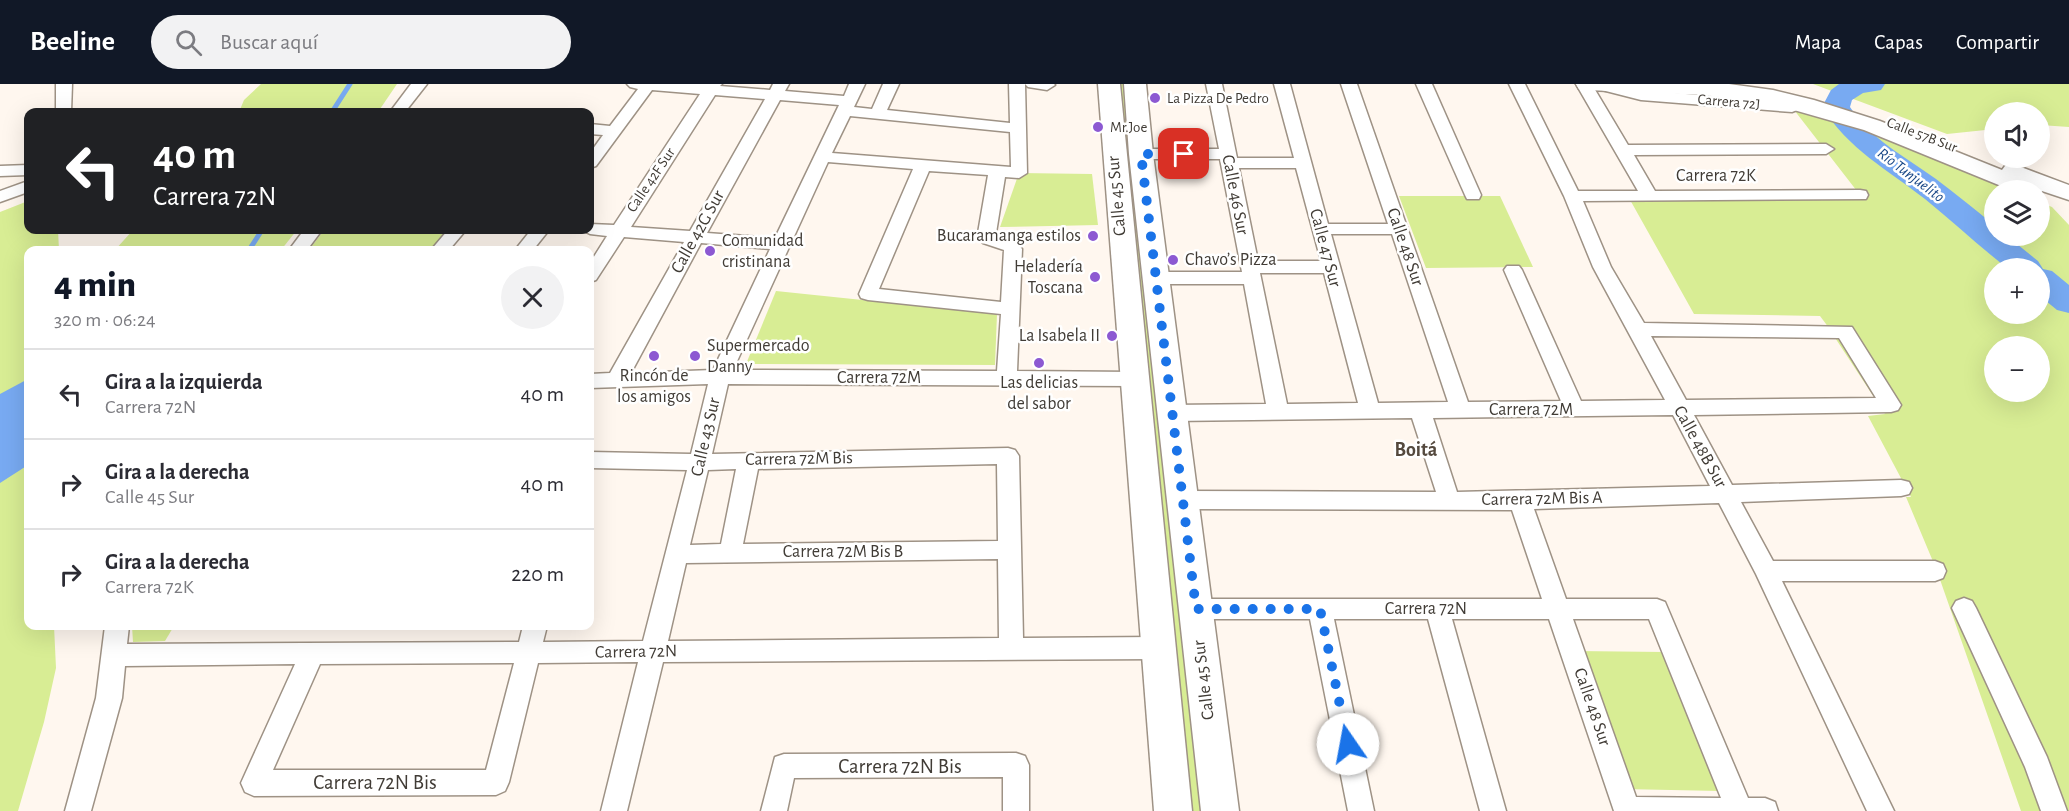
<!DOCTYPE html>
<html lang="es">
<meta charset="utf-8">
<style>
:root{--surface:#fff;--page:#f2f2f3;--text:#2b2b33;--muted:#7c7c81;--line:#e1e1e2;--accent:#111827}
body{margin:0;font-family:"Alegreya Sans",sans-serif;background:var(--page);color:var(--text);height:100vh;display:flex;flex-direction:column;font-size:22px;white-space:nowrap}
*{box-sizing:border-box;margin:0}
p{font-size:20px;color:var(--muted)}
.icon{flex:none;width:33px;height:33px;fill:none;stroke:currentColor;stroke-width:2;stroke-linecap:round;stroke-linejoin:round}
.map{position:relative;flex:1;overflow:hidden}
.sheet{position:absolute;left:24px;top:162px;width:570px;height:384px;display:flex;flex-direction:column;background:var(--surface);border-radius:12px;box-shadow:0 6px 24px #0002}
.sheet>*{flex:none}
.hud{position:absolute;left:24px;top:24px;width:570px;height:126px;border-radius:12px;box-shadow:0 6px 24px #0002;background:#202124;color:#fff;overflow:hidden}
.buttons{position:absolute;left:1984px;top:18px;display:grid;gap:12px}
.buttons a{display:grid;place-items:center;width:66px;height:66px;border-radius:50%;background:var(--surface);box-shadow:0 6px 24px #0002;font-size:30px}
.pin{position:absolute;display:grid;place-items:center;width:51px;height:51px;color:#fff;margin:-26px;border-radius:12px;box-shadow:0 3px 9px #0006}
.me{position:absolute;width:66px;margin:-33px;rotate:348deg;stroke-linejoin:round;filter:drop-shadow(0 0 4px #0008)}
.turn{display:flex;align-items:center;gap:21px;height:126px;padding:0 30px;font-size:27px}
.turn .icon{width:78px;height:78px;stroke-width:2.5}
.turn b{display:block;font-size:42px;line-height:51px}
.round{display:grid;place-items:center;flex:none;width:63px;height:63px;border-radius:32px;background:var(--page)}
.summary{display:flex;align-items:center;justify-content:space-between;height:102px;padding:0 30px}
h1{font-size:36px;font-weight:800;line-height:45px;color:var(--accent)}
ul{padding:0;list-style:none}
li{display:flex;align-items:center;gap:18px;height:90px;padding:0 30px;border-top:2px solid var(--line)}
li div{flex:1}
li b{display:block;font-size:22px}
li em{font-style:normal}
header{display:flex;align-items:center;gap:36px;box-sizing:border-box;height:84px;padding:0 30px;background:var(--accent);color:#fff}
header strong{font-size:28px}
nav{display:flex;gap:33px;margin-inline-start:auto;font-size:21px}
.search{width:420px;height:54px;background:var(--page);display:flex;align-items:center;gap:15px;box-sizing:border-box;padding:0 21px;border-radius:33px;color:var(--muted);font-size:22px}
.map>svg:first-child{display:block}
</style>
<header>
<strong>Beeline</strong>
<div class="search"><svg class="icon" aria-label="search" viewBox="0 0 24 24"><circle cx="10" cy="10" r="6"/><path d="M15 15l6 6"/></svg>Buscar aquí</div>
<nav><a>Mapa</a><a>Capas</a><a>Compartir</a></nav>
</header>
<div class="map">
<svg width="2069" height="727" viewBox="0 0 2069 727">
<rect width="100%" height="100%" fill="#fff7ef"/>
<g fill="#d8ed94" fill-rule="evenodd">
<polygon points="261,0 397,0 378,28 239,28 244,16"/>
<polygon points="1118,0 1127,0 1204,727 1188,727"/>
<polygon points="1813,0 2069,0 2069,43 2040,41 2040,28 1995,28 1995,45 1947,50"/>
<path d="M 1791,22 L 1883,52 L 2013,106 L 1995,106 L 1995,152 L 2040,152 L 2040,118 L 2052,123 L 2069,141 L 2069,727 L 2021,727 L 1937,487 L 1906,413 L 1911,413 L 1868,332 L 1885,330 L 1826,240 L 1820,232 L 1694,230 L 1629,114 L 1860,111 ZM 1995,184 L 2040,184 L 2040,230 L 1995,230 ZM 1995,262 L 2040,262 L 2040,308 L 1995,308 Z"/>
<polygon points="1019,89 1092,90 1098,141 1000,143"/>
<polygon points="1399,112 1500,112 1533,183 1426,184"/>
<polygon points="28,117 28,146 58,146 59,166 28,166 28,542 54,542 56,584 44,638 18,727 0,727 0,128"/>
<polygon points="133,146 297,146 281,166 115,166"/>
<polygon points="324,146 447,146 430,166 309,166"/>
<polygon points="776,207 997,230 995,281 746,280"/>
<polygon points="132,542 174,542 165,557 133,558"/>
<polygon points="1575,567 1664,568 1720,707 1622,705"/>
</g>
<polygon fill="#78aaf2" points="28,295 28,381 0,399 0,310"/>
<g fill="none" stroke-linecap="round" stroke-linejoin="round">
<g stroke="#78aaf2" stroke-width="5">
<polyline points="332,28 350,0"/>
<polyline points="249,166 262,146"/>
</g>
<path fill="#78aaf2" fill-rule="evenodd" d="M 1839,0 L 1885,0 L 1881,6 L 1863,9 L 1852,16 L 1850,23 C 1870,55 1906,73 1936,95 C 1956,110 1976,126 1995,142 L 1995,152 L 2007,152 L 2038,177 L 2043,185 L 2052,187 L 2069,201 L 2069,229 L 2057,226 L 2040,212 L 2040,184 L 2007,184 C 1979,162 1953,138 1925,115 C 1888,86 1848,65 1822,23 L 1831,6 Z"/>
<defs>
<g id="street">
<polygon points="56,0 72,0 71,28 56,28"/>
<polygon points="411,0 427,0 405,28 390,28"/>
<path d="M 627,0 L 722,0 L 720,2 L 770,6 L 773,0 L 789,0 L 785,7 L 844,12 L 849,0 L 865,0 L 854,23 L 872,25 L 883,0 L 899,0 L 887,26 L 1010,39 L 1009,0 L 1025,0 L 1027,89 L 1019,94 L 1005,93 L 996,149 L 1014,155 L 1022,165 L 1017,287 L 1134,288 L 1141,290 L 1144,295 L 1141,300 L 1134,302 L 728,300 L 712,370 L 1008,364 L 1015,366 L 1019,372 L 1023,554 L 1158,553 L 1167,557 L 1170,564 L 1167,571 L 1158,575 L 663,578 L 627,727 L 601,727 L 638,578 L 538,579 L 509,698 L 505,707 L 496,711 L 254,712 L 245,708 L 241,699 L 295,580 L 125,582 L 122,614 L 91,727 L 65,727 L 96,614 L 105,542 L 129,542 L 127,560 L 519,558 L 523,542 L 547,542 L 543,558 L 643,557 L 687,386 L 590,384 L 590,368 L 691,370 L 708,300 L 590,304 L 590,290 L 610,289 L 684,158 L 624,153 L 596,196 L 590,198 L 590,179 L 607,152 L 590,150 L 582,146 L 590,146 L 590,140 L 614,141 L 700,10 L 652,6 L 596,82 L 590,84 L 590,69 L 603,51 L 590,50 L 590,40 L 610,42 L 638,5 L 630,3 ZM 715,11 L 765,15 L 690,147 L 631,143 ZM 780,16 L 839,21 L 775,154 L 707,149 ZM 850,32 L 1010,48 L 1011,83 L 832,69 ZM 828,78 L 913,85 L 859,210 L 861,214 L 868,216 L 1001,230 L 997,287 L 733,286 ZM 929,87 L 988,91 L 978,149 L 983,159 L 1004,166 L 1001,218 L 879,205 ZM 701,159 L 770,165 L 713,286 L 631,289 ZM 997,380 L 998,457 L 743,460 L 758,385 ZM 736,385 L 721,460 L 690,461 L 708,386 ZM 998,475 L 999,554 L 668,557 L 686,479 ZM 514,579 L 486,686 L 273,686 L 320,580 Z"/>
<polygon points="1025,0 1054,0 1055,1 1047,6 1028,3"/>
<path d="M 1206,0 L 1222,0 L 1237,74 L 1294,74 L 1274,0 L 1290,0 L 1328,140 L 1388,140 L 1341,0 L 1357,0 L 1468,318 L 1561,317 L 1504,186 L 1507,182 L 1519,182 L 1522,186 L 1581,317 L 1665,316 L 1593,183 L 1564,112 L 1509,0 L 1525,0 L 1578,107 L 1638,107 L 1576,0 L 1615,0 L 1641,6 L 1797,20 L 1800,23 L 1797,26 L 1792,28 L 1641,16 L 1594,4 L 1628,61 L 1826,60 L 1834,65 L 1826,70 L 1634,71 L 1655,107 L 1860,106 L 1866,107 L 1868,111 L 1866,115 L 1583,117 L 1611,183 L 1644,239 L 1852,243 L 1901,321 L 1898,326 L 1891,328 L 1694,331 L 1732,401 L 1901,396 L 1909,398 L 1912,404 L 1909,410 L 1901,412 L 1741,418 L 1773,477 L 1935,477 L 1943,480 L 1946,487 L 1943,494 L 1935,497 L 1782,497 L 1894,727 L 1867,727 L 1756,490 L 1719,419 L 1534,425 L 1566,515 L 1657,515 L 1665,518 L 1748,714 L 1765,714 L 1775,718 L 1778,727 L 1614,727 L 1549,535 L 1452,535 L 1506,727 L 1480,727 L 1428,535 L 1334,535 L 1374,727 L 1348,727 L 1310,535 L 1195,535 L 1187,532 L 1183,525 L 1187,518 L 1195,515 L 1542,515 L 1512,426 L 1183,425 L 1175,422 L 1172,416 L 1175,410 L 1183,407 L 1436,408 L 1412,334 L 1172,337 L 1165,334 L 1162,329 L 1165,324 L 1172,321 L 1266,320 L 1244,200 L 1156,200 L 1150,198 L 1147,194 L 1150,190 L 1156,188 L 1242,188 L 1220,75 L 1141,75 L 1133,70 L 1141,65 L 1219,65 ZM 1239,84 L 1296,84 L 1321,177 L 1258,177 ZM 1331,150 L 1392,150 L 1448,318 L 1378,319 ZM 1260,189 L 1324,189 L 1358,319 L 1287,320 ZM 1651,252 L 1839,254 L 1876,314 L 1686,316 ZM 1673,331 L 1710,402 L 1457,408 L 1433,334 ZM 1573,535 L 1649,535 L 1721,714 L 1636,713 Z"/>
<polygon points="1416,0 1432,0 1481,111 1479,115 1467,115 1465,111"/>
<polygon points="28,81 28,91 0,92 0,82"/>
<polygon points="28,97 28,108 0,118 0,107"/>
<polygon points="304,146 322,146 307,166 289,166"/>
<polygon points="448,146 466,146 449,166 431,166"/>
<polygon points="531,146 549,146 533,166 515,166"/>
<polygon points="1964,514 1972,517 1976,524 2047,673 2067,727 2041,727 2025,683 1952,524 1956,517"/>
<polygon points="1016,669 1025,672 1029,681 1029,727 1003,727 1003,693 794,694 787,727 761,727 775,673 784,670"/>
</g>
<g id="secondary">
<polygon points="1098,0 1120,0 1192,727 1154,727"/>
<polygon points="1124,0 1146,0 1153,70 1239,727 1201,727 1129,70"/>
<polygon points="1576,0 1729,0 1773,6 1814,16 1880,37 2002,86 2005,82 2013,80 2069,101 2069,116 2042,107 2040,110 2040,106 2011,106 1864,46 1773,20 1704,11 1587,6 1579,5"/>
</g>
</defs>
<use href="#street" stroke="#9e9285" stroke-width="3"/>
<use href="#secondary" stroke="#9e9285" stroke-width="3"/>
<use href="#street" fill="#fff" fill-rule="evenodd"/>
<use href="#secondary" fill="#fff" fill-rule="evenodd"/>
</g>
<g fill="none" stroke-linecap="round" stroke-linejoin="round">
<polyline stroke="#1a73e8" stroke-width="10" stroke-dasharray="0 18" points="1184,70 1141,70 1196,525 1320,525 1348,660"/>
</g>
<g fill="#8c59d2" stroke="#fff" stroke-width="2">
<circle cx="1155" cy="14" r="6"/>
<circle cx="1098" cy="43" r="6"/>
<circle cx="1093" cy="152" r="6"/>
<circle cx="710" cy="167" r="6"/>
<circle cx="1173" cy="176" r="6"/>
<circle cx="1095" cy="193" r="6"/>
<circle cx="1112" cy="252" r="6"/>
<circle cx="654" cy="272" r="6"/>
<circle cx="695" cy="272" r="6"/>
<circle cx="1039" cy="279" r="6"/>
</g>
<g text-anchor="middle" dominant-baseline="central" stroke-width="5" stroke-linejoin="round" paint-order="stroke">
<g font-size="15" fill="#413c36" stroke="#fff" text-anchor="start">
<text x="1167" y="14">La Pizza De Pedro</text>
<text x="1110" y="43">Mr.Joe</text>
</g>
<g font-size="15" fill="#413c36" stroke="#fff">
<text transform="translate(1729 18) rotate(5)">Carrera 72J</text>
<text transform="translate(1922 51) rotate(21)">Calle 57B Sur</text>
<text transform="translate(651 96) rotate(-56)">Calle 42F Sur</text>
</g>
<g font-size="16" font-style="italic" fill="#164585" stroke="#fff">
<text transform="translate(1911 91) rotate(37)">Río Tunjuelito</text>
</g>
<g font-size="18" fill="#413c36" stroke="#fff">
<text x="1716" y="92">Carrera 72K</text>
<text transform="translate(1235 111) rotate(79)">Calle 46 Sur</text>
<text transform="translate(1117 112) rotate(-95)">Calle 45 Sur</text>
<text transform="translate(698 148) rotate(-61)">Calle 42G Sur</text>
<text transform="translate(1405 163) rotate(71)">Calle 48 Sur</text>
<text transform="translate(1325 164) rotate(75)">Calle 47 Sur</text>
<text x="879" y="294">Carrera 72M</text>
<text x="1531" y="326">Carrera 72M</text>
<text transform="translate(706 353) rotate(-77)">Calle 43 Sur</text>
<text transform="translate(1700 363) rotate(61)">Calle 48B Sur</text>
<text transform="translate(799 375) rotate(-1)">Carrera 72M Bis</text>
<text transform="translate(1542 415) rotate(-1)">Carrera 72M Bis A</text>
<text x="843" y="468">Carrera 72M Bis B</text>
<text x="1426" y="525">Carrera 72N</text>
<text transform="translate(636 568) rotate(-1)">Carrera 72N</text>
<text transform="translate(1204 596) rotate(-97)">Calle 45 Sur</text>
<text transform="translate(1592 623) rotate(71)">Calle 48 Sur</text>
</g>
<g font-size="18" fill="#413c36" stroke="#fff" text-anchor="end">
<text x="1081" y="152">Bucaramanga estilos</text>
<text x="722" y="157" text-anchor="start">Comunidad<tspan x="722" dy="21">cristinana</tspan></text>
<text x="1185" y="176" text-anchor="start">Chavo’s Pizza</text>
<text x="1083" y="183">Heladería<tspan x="1083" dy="21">Toscana</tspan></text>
<text x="1100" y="252">La Isabela II</text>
<text x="707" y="262" text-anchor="start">Supermercado<tspan x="707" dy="21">Danny</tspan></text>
<text x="654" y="292" text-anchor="middle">Rincón de<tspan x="654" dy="21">los amigos</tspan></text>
<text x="1039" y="299" text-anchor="middle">Las delicias<tspan x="1039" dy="21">del sabor</tspan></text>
</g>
<g font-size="20" font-weight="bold" fill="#54493e" stroke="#fff">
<text x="1416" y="366">Boitá</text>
</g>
<g font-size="21" fill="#413c36" stroke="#fff">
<text x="900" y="682">Carrera 72N Bis</text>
<text x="375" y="698">Carrera 72N Bis</text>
</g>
</g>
</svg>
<div class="buttons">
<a><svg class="icon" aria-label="sound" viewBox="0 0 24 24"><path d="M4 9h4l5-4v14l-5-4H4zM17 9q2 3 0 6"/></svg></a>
<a><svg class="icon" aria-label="layers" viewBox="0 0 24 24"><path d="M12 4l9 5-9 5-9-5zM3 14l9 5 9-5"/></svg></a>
<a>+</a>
<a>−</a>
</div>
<div class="pin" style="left:1184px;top:70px;background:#d93025"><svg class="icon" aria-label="arrive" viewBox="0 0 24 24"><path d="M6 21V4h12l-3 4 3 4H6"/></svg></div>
<svg class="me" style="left:1348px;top:660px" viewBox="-20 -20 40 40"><circle r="19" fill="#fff"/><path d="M0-13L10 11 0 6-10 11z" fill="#1a73e8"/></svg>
<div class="hud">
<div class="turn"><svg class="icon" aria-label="left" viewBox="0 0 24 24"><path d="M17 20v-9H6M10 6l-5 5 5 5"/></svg><div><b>40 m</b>Carrera 72N</div></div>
</div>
<section class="sheet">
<div class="summary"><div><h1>4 min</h1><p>320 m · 06:24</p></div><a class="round"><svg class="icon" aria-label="close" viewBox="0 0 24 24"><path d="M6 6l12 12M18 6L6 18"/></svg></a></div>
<ul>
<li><svg class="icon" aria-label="left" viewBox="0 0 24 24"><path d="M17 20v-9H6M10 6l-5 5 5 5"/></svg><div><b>Gira a la izquierda</b><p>Carrera 72N</p></div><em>40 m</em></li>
<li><svg class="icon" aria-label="right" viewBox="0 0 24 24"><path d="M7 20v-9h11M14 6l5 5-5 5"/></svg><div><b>Gira a la derecha</b><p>Calle 45 Sur</p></div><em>40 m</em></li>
<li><svg class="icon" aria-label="right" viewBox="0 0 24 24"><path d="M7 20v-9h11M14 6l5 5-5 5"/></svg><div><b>Gira a la derecha</b><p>Carrera 72K</p></div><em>220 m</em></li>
</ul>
</section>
</div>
